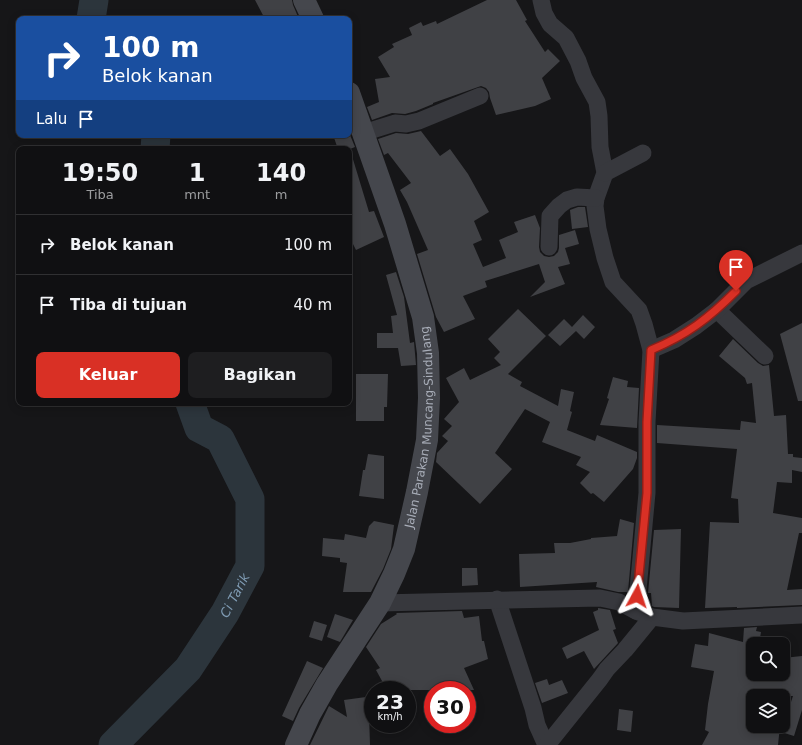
<!DOCTYPE html>
<html lang="id">
<style>
:root{--surface:#101012;--page:#1e1e20;--text:#f1f3f6;--muted:#9c9d9f;--line:#303032;--accent:#d93025}
body{margin:0;font-family:"DejaVu Sans",sans-serif;background:var(--page);color:var(--text);height:100vh;display:flex;flex-direction:column;font-size:15px;white-space:nowrap}
*{box-sizing:border-box;margin:0}
p{font-size:13px;color:var(--muted)}
.icon{flex:none;width:22px;height:22px;fill:none;stroke:currentColor;stroke-width:2;stroke-linecap:round;stroke-linejoin:round}
.map{position:relative;flex:1;overflow:hidden}
.details{position:absolute;left:16px;top:146px;width:336px;height:260px;display:flex;flex-direction:column;background:var(--surface);border-radius:8px;box-shadow:0 2px 10px #0003,0 0 0 1px var(--line)}
.details>*{flex:none}
.guide{position:absolute;left:16px;top:16px;width:336px;height:122px;border-radius:8px;box-shadow:0 2px 10px #0003,0 0 0 1px var(--line);background:#1a4fa0;color:#fff;overflow:hidden}
.fabs{position:absolute;left:746px;top:637px;display:grid;gap:8px}
.fabs a{display:grid;place-items:center;width:44px;height:44px;border-radius:8px;background:var(--surface);box-shadow:0 2px 10px #0003,0 0 0 1px var(--line);font-size:20px}
.speed{position:absolute;left:364px;top:681px;display:flex;gap:8px;font-size:20px;font-weight:700;text-align:center}
.speed>*{display:grid;place-content:center;width:52px;height:52px;border-radius:50%;background:var(--surface);box-shadow:0 2px 10px #0003,0 0 0 1px var(--line);line-height:1}
.speed small{font-size:10px;font-weight:400}
.speed .limit{border:6px solid #d22;background:#fff;color:#111}
.pin{position:absolute;display:grid;place-items:center;width:34px;height:34px;color:#fff;margin:-41px -17px;border-radius:50% 50% 50% 0;rotate:-45deg;box-shadow:0 0 4px #0007}
.pin .icon{rotate:45deg}
.me{position:absolute;width:44px;margin:-22px;rotate:5deg;stroke-linejoin:round;filter:drop-shadow(0 0 3px #0008)}
.turn{display:flex;align-items:center;gap:14px;height:84px;padding:0 20px;font-size:18px}
.turn .icon{width:52px;height:52px;stroke-width:2.5}
.turn b{display:block;font-size:28px;line-height:34px}
.then{display:flex;align-items:center;height:38px;padding:0 20px;background:#0003;gap:8px;font-size:15px}
.eta{display:flex;justify-content:space-evenly;align-items:center;height:68px;text-align:center}
.eta b{font-size:24px;font-weight:700;line-height:28px}
.action{display:flex;gap:8px;margin-top:auto;padding:8px 20px}
.action a{flex:1;height:46px;border-radius:8px;background:var(--accent);color:#fff;font-size:16px;font-weight:700;line-height:46px;text-align:center}
.action a+a{background:var(--page);color:var(--text)}
ul{padding:0;list-style:none}
li{display:flex;align-items:center;gap:12px;height:60px;padding:0 20px;border-top:1px solid var(--line)}
li div{flex:1}
li b{display:block;font-size:15px}
li em{font-style:normal}
.map>svg:first-child{display:block}
</style>
<div class="map">
<svg width="802" height="745" viewBox="0 0 802 745">
<rect width="100%" height="100%" fill="#161618"/>
<g fill="none" stroke-linecap="round" stroke-linejoin="round">
<g stroke="#2c353c" stroke-width="29">
<polyline points="91,19 94,0"/>
<polyline points="155,149 156,135"/>
<path id="s1" d="M 113,745 L 188,669 L 225,613 L 250,566 L 250,499 L 220,439 L 199,428 L 190,403"/>
</g>
</g>
<g fill="#404145">
<polygon points="255,0 292,0 293,5 299,19 265,19"/>
<polygon points="487,0 516,0 527,20 525,21 545,52 548,49 560,61 542,78 551,99 535,106 496,115 490,98 489,92 486,88 481,86 433,103 433,104 416,111 405,114 392,113 372,120 367,107 379,102 375,79 390,77 378,57 394,47 392,44 412,35 409,28 421,22 423,26 436,21 437,24"/>
<polygon points="421,131 440,156 450,149 468,174 489,212 474,221 482,240 473,244 483,267 506,258 499,240 518,232 514,222 535,215 540,228 539,247 540,252 544,256 549,257 554,256 558,252 559,248 559,235 575,230 579,244 565,248 570,264 558,267 565,284 530,297 545,282 539,264 485,281 487,287 463,296 475,319 444,332 436,317 417,254 428,250 407,202 400,190 411,183 388,153 384,155 378,139 396,133 408,134"/>
<polygon points="333,135 350,135 355,147 350,149 338,149"/>
<polygon points="349,156 352,156 369,212 374,211 384,237 356,250 349,236"/>
<polygon points="578,207 585,207 588,227 572,229 570,210"/>
<polygon points="396,272 404,297 410,343 414,342 416,365 401,366 398,348 377,348 377,333 393,333 391,316 397,315 386,275"/>
<polygon points="518,309 546,336 508,374 522,382 520,386 558,406 561,389 574,392 570,411 572,412 567,430 595,441 597,435 637,452 637,458 633,469 604,502 593,493 591,494 580,483 590,472 576,465 581,457 542,442 550,422 525,409 495,453 512,469 480,504 436,462 437,453 448,441 442,436 452,426 444,419 459,402 446,378 464,368 470,380 501,365 494,358 500,352 488,339"/>
<polygon points="583,315 595,327 584,339 576,331 560,346 548,335 564,319 572,327"/>
<polygon points="802,323 802,401 798,401 780,334"/>
<polygon points="733,339 758,363 763,366 769,365 774,416 786,415 788,454 793,454 793,457 802,458 802,472 792,470 792,483 777,482 773,513 802,518 802,533 799,533 787,590 802,589 802,605 737,608 737,607 705,608 710,522 739,523 738,499 731,498 737,449 657,443 657,425 740,430 741,421 756,423 752,383 747,384 745,378 719,356"/>
<polygon points="356,374 388,374 387,407 384,407 384,421 356,421"/>
<polygon points="613,377 628,381 627,387 639,388 637,428 600,425 609,399 607,398"/>
<polygon points="368,454 384,456 384,499 359,496 363,470 365,470"/>
<polygon points="620,519 634,523 628,592 618,592 596,587 597,582 520,587 519,554 555,553 554,543 570,543 591,539 591,538 617,536"/>
<polygon points="374,521 394,525 391,549 383,569 371,592 343,592 347,563 340,562 340,558 322,556 323,538 344,540 345,534 366,538 369,526"/>
<polygon points="681,529 679,608 654,607 652,606 651,593 648,593 654,530"/>
<polygon points="462,568 477,568 478,585 462,586"/>
<polygon points="598,608 610,610 616,629 613,630 618,643 594,669 584,651 567,659 562,648 599,630 593,612 598,610"/>
<polygon points="462,611 464,618 479,616 482,641 484,641 488,659 464,668 474,690 387,690 376,670 380,668 366,647 381,624 397,614 396,613"/>
<polygon points="335,614 353,620 340,642 327,637"/>
<polygon points="314,621 327,625 322,641 309,637"/>
<polygon points="757,627 756,631 761,632 759,644 752,644 753,644 753,674 783,674 783,658 802,656 802,710 794,736 781,732 793,696 753,696 753,726 780,726 778,745 702,745 709,732 705,730 708,704 714,671 691,667 695,644 708,646 709,633 743,642 744,628"/>
<polygon points="307,661 323,668 299,708 293,721 282,716"/>
<polygon points="547,679 549,685 562,680 568,693 542,703 535,683"/>
<polygon points="366,697 369,714 370,745 310,745 329,706 347,717 344,700"/>
<polygon points="619,709 633,711 631,732 617,730"/>
</g>
<g fill="none" stroke-linecap="round" stroke-linejoin="round">
<g stroke="#37383d" stroke-width="17">
<polyline points="541,0 544,13 550,24 566,38 578,61 584,78 597,102 599,116 600,147 605,173 596,198 595,206 598,229 605,258 613,282 639,310 644,324 651,350 647,422 647,493 636,611 652,617 683,621 802,615"/>
<polyline points="363,133 395,123 406,124 419,121 480,96"/>
<polyline points="605,173 643,153"/>
<polyline points="549,247 550,216 559,206 567,200 577,197 596,198"/>
<polyline points="717,310 765,356"/>
<polyline points="651,350 674,340 696,326 717,310 746,281 802,253"/>
<polyline points="497,599 533,708 537,725 546,745"/>
<polyline points="380,603 600,598 619,602 636,611"/>
<polyline points="547,745 600,679 607,669 625,650 652,617"/>
</g>
<g stroke="#45474d" stroke-width="22">
<polyline points="304,0 313,19"/>
<path id="s2" d="M 296,745 L 310,714 L 327,684 L 380,603 L 394,574 L 404,549 L 417,492 L 427,440 L 429,398 L 428,353 L 423,317 L 395,224 L 349,93"/>
</g>
</g>
<g fill="none" stroke-linecap="round" stroke-linejoin="round">
<defs>
<path id="route" d="M 637,596 L 647,493 L 647,422 L 651,350 C 687,335 709,318 736,291"/>
</defs>
<use href="#route" stroke="#8d1f18" stroke-width="10"/>
<use href="#route" stroke="#d93025" stroke-width="7"/>
</g>
<g text-anchor="middle" dominant-baseline="central" stroke-width="4" stroke-linejoin="round" paint-order="stroke">
<g font-size="12" fill="#a8adb8" stroke="#111113">
<text stroke="none"><textPath href="#s2" startOffset="348">Jalan Parakan Muncang-Sindulang</textPath></text>
</g>
<g font-size="13" font-style="italic" fill="#7f9bb3" stroke="#111113">
<text stroke="none"><textPath href="#s1" startOffset="194">Ci Tarik</textPath></text>
</g>
</g>
</svg>
<div class="fabs">
<a><svg class="icon" aria-label="search" viewBox="0 0 24 24"><circle cx="10" cy="10" r="6"/><path d="M15 15l6 6"/></svg></a>
<a><svg class="icon" aria-label="layers" viewBox="0 0 24 24"><path d="M12 4l9 5-9 5-9-5zM3 14l9 5 9-5"/></svg></a>
</div>
<div class="speed"><div>23<small>km/h</small></div><div class="limit">30</div></div>
<div class="pin" style="left:736px;top:291px;background:#d93025"><svg class="icon" aria-label="arrive" viewBox="0 0 24 24"><path d="M6 21V4h12l-3 4 3 4H6"/></svg></div>
<svg class="me" style="left:637px;top:596px" viewBox="-20 -20 40 40"><path d="M0-17L14 15 0 8-14 15z" fill="#d93025" stroke="#fff" stroke-width="4"/></svg>
<div class="guide">
<div class="turn"><svg class="icon" aria-label="right" viewBox="0 0 24 24"><path d="M7 20v-9h11M14 6l5 5-5 5"/></svg><div><b>100 m</b>Belok kanan</div></div>
<div class="then">Lalu<svg class="icon" aria-label="arrive" viewBox="0 0 24 24"><path d="M6 21V4h12l-3 4 3 4H6"/></svg></div>
</div>
<section class="details">
<div class="eta">
<div><b>19:50</b><p>Tiba</p></div>
<div><b>1</b><p>mnt</p></div>
<div><b>140</b><p>m</p></div>
</div>
<ul>
<li><svg class="icon" aria-label="right" viewBox="0 0 24 24"><path d="M7 20v-9h11M14 6l5 5-5 5"/></svg><div><b>Belok kanan</b></div><em>100 m</em></li>
<li><svg class="icon" aria-label="arrive" viewBox="0 0 24 24"><path d="M6 21V4h12l-3 4 3 4H6"/></svg><div><b>Tiba di tujuan</b></div><em>40 m</em></li>
</ul>
<div class="action"><a>Keluar</a><a>Bagikan</a></div>
</section>
</div>
